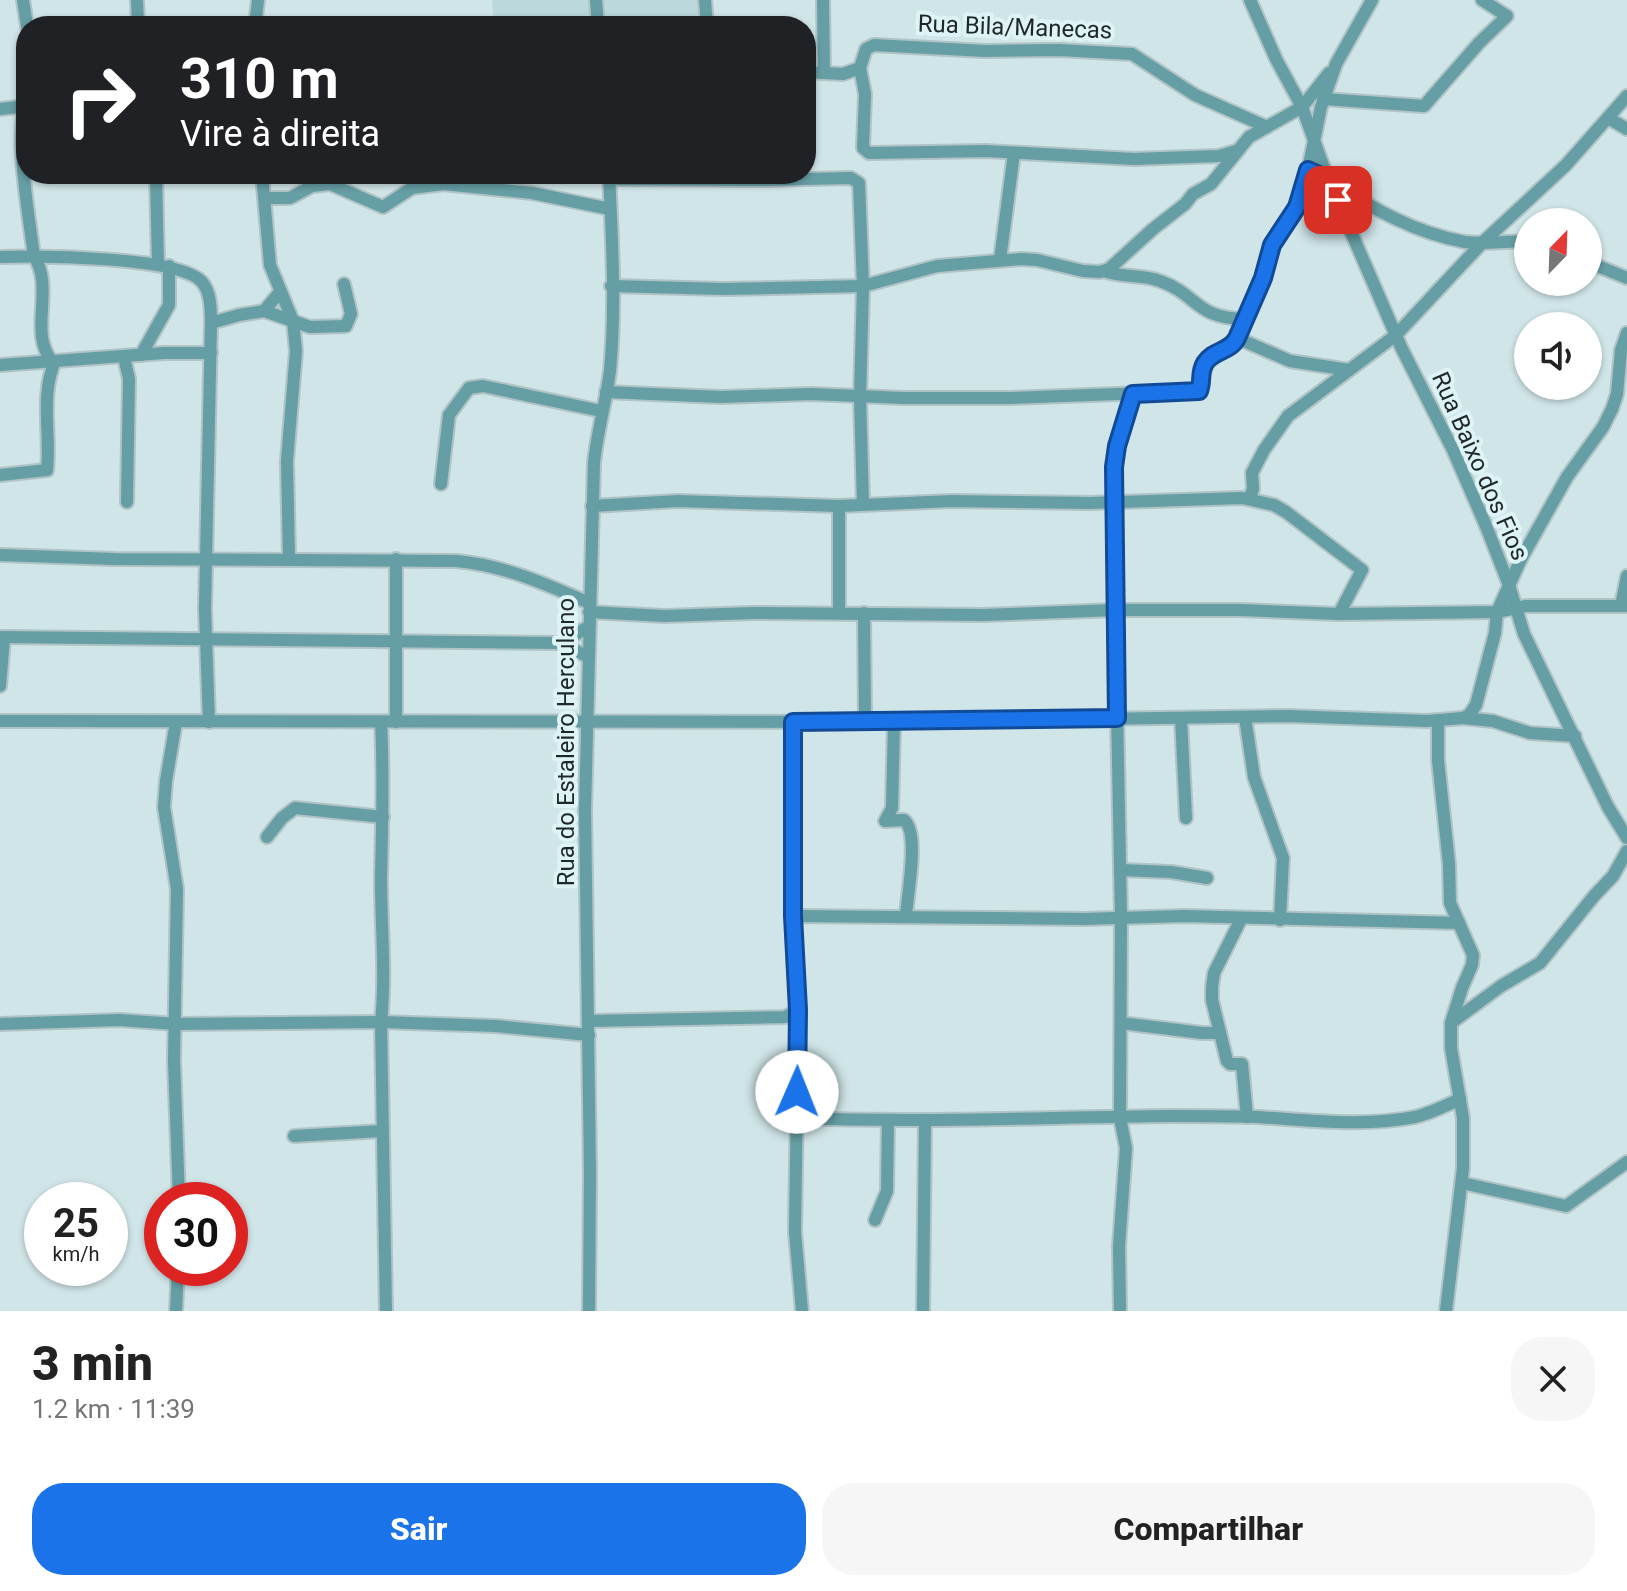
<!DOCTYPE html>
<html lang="pt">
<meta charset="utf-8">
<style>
:root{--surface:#fff;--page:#f6f6f6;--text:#222;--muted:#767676;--accent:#1a73e8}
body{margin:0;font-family:Roboto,sans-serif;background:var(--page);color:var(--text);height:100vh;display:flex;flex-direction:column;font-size:30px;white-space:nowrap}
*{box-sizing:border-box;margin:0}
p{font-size:26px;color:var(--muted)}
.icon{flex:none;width:44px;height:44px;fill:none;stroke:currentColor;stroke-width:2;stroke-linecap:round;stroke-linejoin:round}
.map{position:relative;height:1311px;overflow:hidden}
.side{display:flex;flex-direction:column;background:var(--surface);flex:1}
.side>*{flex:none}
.top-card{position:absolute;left:16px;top:16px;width:800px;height:168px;border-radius:32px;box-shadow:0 2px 6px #0004;background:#202124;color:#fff;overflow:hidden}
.needle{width:52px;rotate:23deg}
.fabs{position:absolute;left:1514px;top:208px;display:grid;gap:16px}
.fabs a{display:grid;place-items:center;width:88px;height:88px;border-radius:50%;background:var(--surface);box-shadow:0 2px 6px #0004;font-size:40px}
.speed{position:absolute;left:24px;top:1182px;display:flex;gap:16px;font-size:40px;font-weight:700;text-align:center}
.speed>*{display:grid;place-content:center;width:104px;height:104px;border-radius:50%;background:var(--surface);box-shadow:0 2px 6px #0004;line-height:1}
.speed small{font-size:20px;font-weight:400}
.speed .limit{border:12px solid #d22;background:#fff;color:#111}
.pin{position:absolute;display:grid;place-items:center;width:68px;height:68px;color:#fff;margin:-34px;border-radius:16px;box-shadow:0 4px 12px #0006}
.me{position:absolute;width:88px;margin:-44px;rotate:1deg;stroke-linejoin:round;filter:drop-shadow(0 0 6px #0008)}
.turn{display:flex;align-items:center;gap:28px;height:168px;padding:0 32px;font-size:36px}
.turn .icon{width:104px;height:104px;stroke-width:2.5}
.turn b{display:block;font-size:56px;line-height:68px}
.round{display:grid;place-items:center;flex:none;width:84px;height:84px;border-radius:32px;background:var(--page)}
.overview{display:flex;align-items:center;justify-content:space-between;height:136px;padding:0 32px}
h1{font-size:48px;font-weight:800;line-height:60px}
.cta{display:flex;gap:16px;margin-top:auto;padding:16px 32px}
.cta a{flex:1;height:92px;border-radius:32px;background:var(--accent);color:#fff;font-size:32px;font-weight:800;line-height:92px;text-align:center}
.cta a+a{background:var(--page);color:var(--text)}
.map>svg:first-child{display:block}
</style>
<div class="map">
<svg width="1627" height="1311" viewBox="0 0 1627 1311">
<rect width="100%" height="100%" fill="#d0e5e8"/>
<g fill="#bbd8dc">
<polygon points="492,0 589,0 589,23 494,24"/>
<polygon points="604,0 701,0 703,26 605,26"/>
</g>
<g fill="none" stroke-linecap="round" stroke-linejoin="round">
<defs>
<g id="minor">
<polyline points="23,0 27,26"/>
<polyline points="137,0 138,26"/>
<polyline points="596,0 598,26"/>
<polyline points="705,0 707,26"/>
<polyline points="823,0 824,73"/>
<polyline points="1250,0 1276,59 1302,107 1328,179 1401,347 1453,450 1486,526 1509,585 1524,634 1608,807 1627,838"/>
<polyline points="255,26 258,0"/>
<polyline points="860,68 865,94 863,148 869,153 986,151 1134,159 1219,156 1236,151"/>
<polyline points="806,72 843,74 860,68 866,49 874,45 985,51 1059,50 1132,54 1195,95 1267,127"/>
<polyline points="1323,99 1424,106 1479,43 1507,16 1482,0"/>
<path d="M 26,107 C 14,133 30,224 34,256 C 55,288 28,333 52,361"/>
<polyline points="0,109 26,106"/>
<polyline points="1608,118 1627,129"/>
<polyline points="156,174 158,264"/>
<polyline points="262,174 270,265 293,321 264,311"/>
<polyline points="609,179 762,180 851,178 859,183 863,286 860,397 863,504"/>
<path d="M 1329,180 C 1371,208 1415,233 1465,242 C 1486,245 1507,240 1528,242"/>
<polyline points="265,198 290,198 312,186 330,184 383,207 412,188 443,184 532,193 610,209"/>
<path d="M 0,257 C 38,256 179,256 202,282 C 211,292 211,310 211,323 L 239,315 L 264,311 L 279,293"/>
<polyline points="1000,260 1014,153"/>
<polyline points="1588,262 1627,278"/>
<path d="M 1104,271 C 1122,278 1142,274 1160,281 C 1199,295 1194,318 1245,319"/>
<polyline points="611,286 724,289 863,286 937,266 1021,259 1037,260 1083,271 1100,272 1109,269 1153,229 1185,204 1193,194 1211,184 1249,137 1302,107 1329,73"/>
<polyline points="293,321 310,327 346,326 351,314 344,284"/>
<polyline points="1237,338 1290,361 1349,370"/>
<polyline points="141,355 169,305 169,266"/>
<polyline points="124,357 129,379 127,502"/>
<polyline points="0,365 55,361"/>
<path d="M 606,392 L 721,397 L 811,394 L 904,398 L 1011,398 L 1198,391 C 1204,382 1199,371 1207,361 C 1215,350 1230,351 1237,338 L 1263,278 L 1272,245 L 1299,200 L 1308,170 L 1321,107 L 1336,64 L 1372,0"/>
<path d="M 0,475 L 47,470 C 51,434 40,396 55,361 L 164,353 L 211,353"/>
<polyline points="441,484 449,415 469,388 483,386 601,411"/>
<polyline points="1249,499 1253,489 1252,473 1264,450 1288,416 1396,335 1483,242 1566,165 1627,96"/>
<polyline points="592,506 678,501 839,506 952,501 1090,503 1242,498 1274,505 1286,512 1362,570 1339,614"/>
<path d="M 0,555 L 114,559 L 456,561 C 503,565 546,584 589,603"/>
<polyline points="289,559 287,461 296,351 293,321"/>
<polyline points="396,559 396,722"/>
<polyline points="1621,606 1627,576"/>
<polyline points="589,612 665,616 753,613 983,615 1116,610 1239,610 1339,614 1497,612 1526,606 1627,606"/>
<polyline points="839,613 839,506"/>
<polyline points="864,613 865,722"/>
<polyline points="0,637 561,643 588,657"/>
<polyline points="561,643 588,627"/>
<polyline points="0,686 4,638"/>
<polyline points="1245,717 1254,777 1283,858 1280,920"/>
<polyline points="1181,718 1186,818"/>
<polyline points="1463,718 1493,721 1530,733 1575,736"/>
<polyline points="0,721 894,722 1288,716 1427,721 1463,718 1469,715 1476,705 1495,633 1497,612 1521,559 1567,477 1603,427 1612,409 1617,394 1621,350 1627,333"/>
<polyline points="1438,721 1438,760 1449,864 1450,903 1473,955 1472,965 1462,988 1451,1023 1451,1048 1463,1118 1463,1168 1446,1311"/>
<polyline points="176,722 166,781 164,807 177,889 174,1060 179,1200"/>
<polyline points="209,722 205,609 211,323"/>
<path d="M 381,722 C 384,775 382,826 381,878 C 381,927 386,974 381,1022 L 496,1026 L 589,1035"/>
<polyline points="793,722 793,916 798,1026 795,1232 802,1311"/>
<path d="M 894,722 L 892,808 L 885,821 L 904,820 C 920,832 907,896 906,916"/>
<polyline points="267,837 282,818 295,808 383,817"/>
<polyline points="1120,870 1171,872 1207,878"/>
<polyline points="793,916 1084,919 1184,916 1459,923"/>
<polyline points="1241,919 1214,973 1212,987 1212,1000 1227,1061 1230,1064 1242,1064 1247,1117"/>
<polyline points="589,1021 785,1017 798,1010"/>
<polyline points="1121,1023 1202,1033 1220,1033"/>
<polyline points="1451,1023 1501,986 1540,963 1594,896 1613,876 1627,851"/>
<polyline points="0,1024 119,1020 176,1024 381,1022 386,1311"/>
<path d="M 797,1118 C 922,1123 1047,1117 1173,1116 C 1201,1116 1229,1116 1258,1117 C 1309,1120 1364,1127 1415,1117 C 1431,1113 1445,1106 1460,1099"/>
<polyline points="294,1136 382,1131"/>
<polyline points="1462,1183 1566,1206 1627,1162"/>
<polyline points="875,1220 887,1191 888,1120"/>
<polyline points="176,1311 178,1268"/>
<path d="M 589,1311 L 590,1172 L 585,809 L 594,463 C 597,432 606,402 610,371 C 616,308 612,237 609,174"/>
<polyline points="923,1311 925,1120"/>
<polyline points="1120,1311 1119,1246 1126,1148 1120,1118 1121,917 1113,503 1115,457 1133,394"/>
</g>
</defs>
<use href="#minor" stroke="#b0c3c5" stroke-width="16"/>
<use href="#minor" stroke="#659ea4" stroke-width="12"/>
</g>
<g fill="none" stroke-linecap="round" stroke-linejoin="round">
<defs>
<path id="route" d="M 797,1092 L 798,1010 L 793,916 L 793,722 L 1117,718 L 1114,467 L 1117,446 L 1133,394 L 1199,391 C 1203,381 1199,373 1205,363 C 1213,350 1230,352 1237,338 L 1263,278 L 1272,245 L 1297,207 L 1308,170 L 1328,179 L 1338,200"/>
</defs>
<use href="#route" stroke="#114b97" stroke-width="20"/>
<use href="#route" stroke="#1a73e8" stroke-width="14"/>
</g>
<g text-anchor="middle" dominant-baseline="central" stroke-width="8" stroke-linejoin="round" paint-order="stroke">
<g font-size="24" fill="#1f2728" stroke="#ddf3f5">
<text transform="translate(1015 27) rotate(2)">Rua Bila/Manecas</text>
<text transform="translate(1480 466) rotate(66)">Rua Baixo dos Fios</text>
<text transform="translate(566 742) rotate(-90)">Rua do Estaleiro Herculano</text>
</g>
</g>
</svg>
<div class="fabs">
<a><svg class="needle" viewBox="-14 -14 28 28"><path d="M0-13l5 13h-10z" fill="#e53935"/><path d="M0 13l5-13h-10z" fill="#767676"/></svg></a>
<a><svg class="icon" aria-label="sound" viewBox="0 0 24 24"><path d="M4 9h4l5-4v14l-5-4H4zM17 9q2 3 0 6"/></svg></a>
</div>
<div class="speed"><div>25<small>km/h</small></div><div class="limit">30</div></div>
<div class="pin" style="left:1338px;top:200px;background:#d93025"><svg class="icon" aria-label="arrive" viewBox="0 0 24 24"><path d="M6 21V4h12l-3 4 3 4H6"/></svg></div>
<svg class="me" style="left:797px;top:1092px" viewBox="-20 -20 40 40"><circle r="19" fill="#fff"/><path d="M0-13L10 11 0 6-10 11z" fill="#1a73e8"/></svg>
<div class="top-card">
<div class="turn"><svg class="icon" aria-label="right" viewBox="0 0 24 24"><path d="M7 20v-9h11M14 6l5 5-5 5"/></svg><div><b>310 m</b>Vire à direita</div></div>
</div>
</div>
<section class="side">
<div class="overview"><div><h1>3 min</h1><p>1.2 km · 11:39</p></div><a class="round"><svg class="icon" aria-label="close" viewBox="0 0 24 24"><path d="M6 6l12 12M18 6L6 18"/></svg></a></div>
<div class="cta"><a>Sair</a><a>Compartilhar</a></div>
</section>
